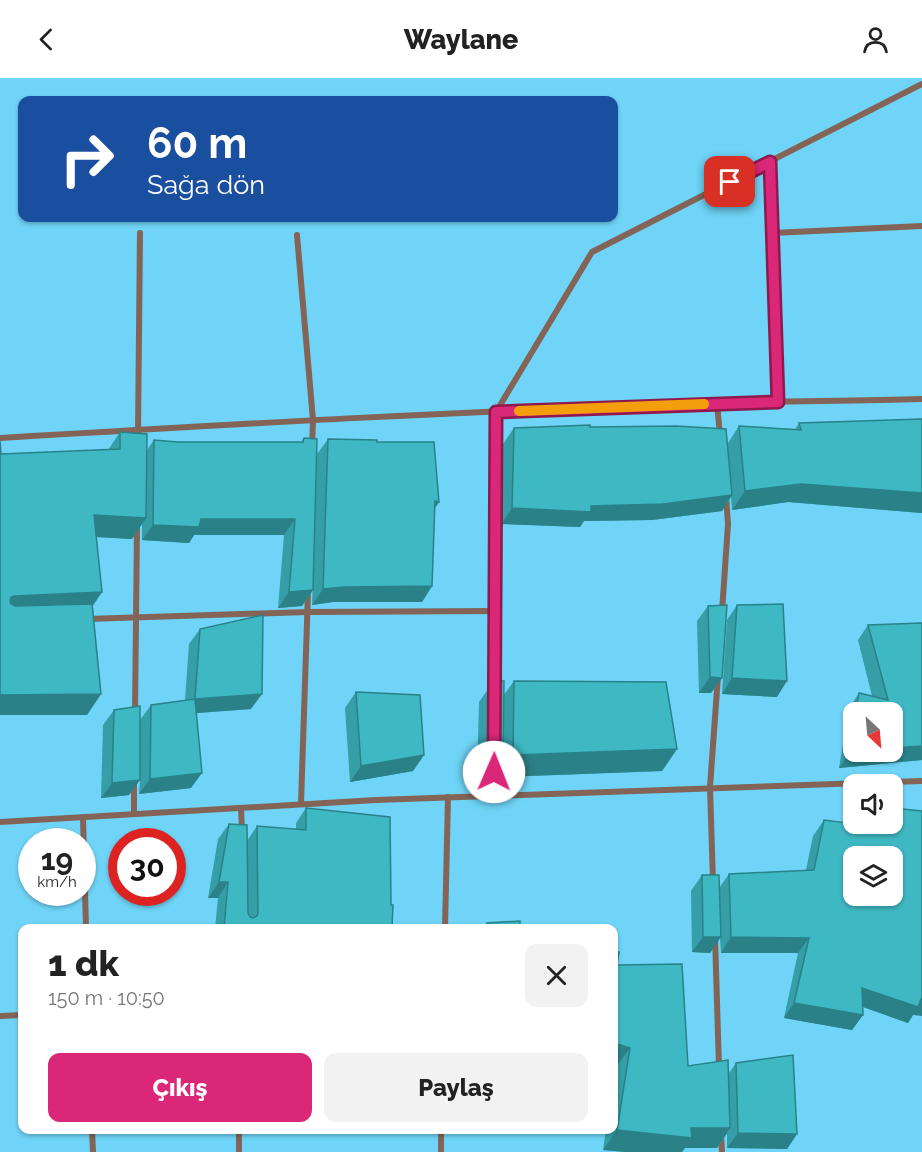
<!DOCTYPE html>
<html lang="tr">
<meta charset="utf-8">
<style>
:root{--surface:#fff;--page:#f2f2f2;--text:#222;--muted:#767676;--accent:#db2777}
body{margin:0;font-family:Raleway,sans-serif;background:var(--page);color:var(--text);height:100vh;display:flex;flex-direction:column;font-size:22px;white-space:nowrap}
*{box-sizing:border-box;margin:0}
p{font-size:20px;color:var(--muted)}
.icon{flex:none;width:33px;height:33px;fill:none;stroke:currentColor;stroke-width:2;stroke-linecap:round;stroke-linejoin:round}
.map{position:relative;flex:1;overflow:hidden}
.panel{position:absolute;left:18px;top:846px;width:600px;height:210px;display:flex;flex-direction:column;background:var(--surface);border-radius:12px;box-shadow:0 2px 4px #0004}
.panel>*{flex:none}
.banner{position:absolute;left:18px;top:18px;width:600px;height:126px;border-radius:12px;box-shadow:0 2px 4px #0004;background:#1a4fa0;color:#fff;overflow:hidden}
.needle{width:39px;rotate:154deg}
.controls{position:absolute;left:843px;top:624px;display:grid;gap:12px}
.controls a{display:grid;place-items:center;width:60px;height:60px;border-radius:12px;background:var(--surface);box-shadow:0 2px 4px #0004;font-size:30px}
.speed{position:absolute;left:18px;top:750px;display:flex;gap:12px;font-size:30px;font-weight:700;text-align:center}
.speed>*{display:grid;place-content:center;width:78px;height:78px;border-radius:50%;background:var(--surface);box-shadow:0 2px 4px #0004;line-height:1}
.speed small{font-size:15px;font-weight:400}
.speed .limit{border:9px solid #d22;background:#fff;color:#111}
.pin{position:absolute;display:grid;place-items:center;width:51px;height:51px;color:#fff;margin:-26px;border-radius:12px;box-shadow:0 3px 9px #0006}
.me{position:absolute;width:66px;margin:-33px;rotate:1deg;stroke-linejoin:round;filter:drop-shadow(0 0 4px #0008)}
.turn{display:flex;align-items:center;gap:21px;height:126px;padding:0 30px;font-size:27px}
.turn .icon{width:78px;height:78px;stroke-width:2.5}
.turn b{display:block;font-size:42px;line-height:51px}
.round{display:grid;place-items:center;flex:none;width:63px;height:63px;border-radius:12px;background:var(--page)}
.headline{display:flex;align-items:center;justify-content:space-between;height:102px;padding:0 30px}
h1{font-size:36px;font-weight:800;line-height:45px}
.action{display:flex;gap:12px;margin-top:auto;padding:12px 30px}
.action a{flex:1;height:69px;border-radius:12px;background:var(--accent);color:#fff;font-size:24px;font-weight:800;line-height:69px;text-align:center}
.action a+a{background:var(--page);color:var(--text)}
header{display:flex;justify-content:space-between;align-items:center;height:78px;padding:0 30px;background:var(--surface);font-size:27px;font-weight:800}
.map>svg:first-child{display:block}
</style>
<header><svg class="icon" aria-label="back" viewBox="0 0 24 24"><path d="M15 5l-7 7 7 7"/></svg>Waylane<svg class="icon" aria-label="person" viewBox="0 0 24 24"><circle cx="12" cy="8" r="4"/><path d="M4 21q1-7 8-7t8 7"/></svg></header>
<div class="map">
<svg width="922" height="1074" viewBox="0 0 922 1074">
<rect width="100%" height="100%" fill="#6fd4f7"/>
<g fill="none" stroke-linecap="round" stroke-linejoin="round">
<g stroke="#836457" stroke-width="6">
<polyline points="769,83 778,324"/>
<polyline points="772,155 922,148"/>
<polyline points="297,157 313,342 312,369"/>
<polyline points="717,325 720,358"/>
<polyline points="138,355 140,155"/>
<path d="M 0,360 C 239,346 478,332 718,325 C 786,323 854,323 922,321"/>
<polyline points="722,534 728,446 726,418"/>
<polyline points="87,541 307,534 495,533"/>
<polyline points="494,609 496,334 592,174 922,6"/>
<polyline points="135,637 137,446"/>
<polyline points="493,717 494,685"/>
<polyline points="301,726 308,514"/>
<polyline points="241,730 242,753"/>
<polyline points="134,736 134,704"/>
<polyline points="83,739 86,850"/>
<polyline points="0,744 376,722 922,703"/>
<polyline points="713,804 710,709 718,598"/>
<polyline points="445,850 448,719"/>
<polyline points="715,859 719,989"/>
<polyline points="0,938 22,937"/>
<polyline points="92,1052 93,1074"/>
<polyline points="721,1057 722,1074"/>
<polyline points="239,1074 239,1052"/>
<polyline points="441,1074 441,1052"/>
</g>
</g>
<g fill="#359ea7" fill-rule="evenodd">
<polygon points="922,341 922,435 788,424 732,432 731,419 722,433 652,442 584,443 580,449 501,446 503,366 514,350 590,349 728,365 739,348 795,351 799,345"/>
<polygon points="120,354 147,372 154,362 178,364 301,364 304,360 313,512 302,528 278,530 284,457 194,457 189,465 142,462 142,446 132,461 96,459 102,514 93,528 101,616 87,637 0,637 0,363 1,376 108,372"/>
<polygon points="328,361 377,364 439,424 435,430 432,508 422,524 333,524 312,527 317,376"/>
<polygon points="737,527 777,619 722,616 727,542"/>
<polygon points="708,528 722,600 711,615 699,615 697,543"/>
<path d="M 922,545 L 922,682 L 839,690 L 849,630 L 859,615 L 872,618 L 858,562 L 868,547 ZM 854,634 L 892,634 L 854,674 Z"/>
<polygon points="200,551 251,631 196,635 191,710 139,716 140,702 129,717 101,720 103,647 114,632 140,642 151,627 185,622 189,566"/>
<polygon points="494,603 503,618 514,603 677,671 662,693 498,699 499,684 488,699 477,699 479,624"/>
<polygon points="356,614 424,677 413,693 350,704 345,630"/>
<polygon points="306,730 392,850 215,850 218,820 208,820 218,761 229,746 247,763 257,748 296,751 296,745"/>
<polygon points="893,730 913,937 908,945 863,929 863,937 852,952 784,940 798,875 721,875 720,860 710,875 692,874 691,813 702,797 719,810 729,796 806,792 813,758 824,742 882,749 882,746 892,746"/>
<polygon points="614,874 617,887 688,988 729,995 736,985 797,1056 787,1071 727,1070 727,1056 717,1070 685,1070 682,1074 626,1074 603,1072 606,1052 614,1052 614,1004 616,989 614,989"/>
</g>
<g fill="#2b8188">
<polygon points="801,406 922,415 922,435 788,424 732,432 745,413"/>
<polygon points="732,417 722,433 652,442 584,443 580,449 501,446 512,430 591,428"/>
<polygon points="435,423 439,424 429,439"/>
<polygon points="94,437 146,440 132,461 79,458"/>
<polygon points="201,441 295,441 284,457 194,457 189,465 142,462 153,447"/>
<polygon points="432,508 422,524 333,524 312,527 323,511 344,509"/>
<polygon points="313,512 302,528 278,530 289,514"/>
<polygon points="102,514 87,535 0,539 11,519 15,518"/>
<polygon points="710,599 722,600 711,615 699,615"/>
<polygon points="732,600 787,603 777,619 722,616"/>
<polygon points="101,616 87,637 0,637 0,617"/>
<polygon points="262,616 251,631 184,636 195,621"/>
<polygon points="922,668 922,682 839,690 850,675 862,674 892,674 892,670"/>
<polygon points="677,671 662,693 498,699 513,677"/>
<polygon points="424,677 413,693 350,704 361,688"/>
<polygon points="503,677 488,699 477,699 492,678"/>
<polygon points="202,695 191,710 139,716 150,701"/>
<polygon points="140,702 129,717 101,720 112,705"/>
<polygon points="219,804 228,804 218,820 208,820"/>
<polygon points="703,859 721,859 710,875 692,874"/>
<polygon points="731,859 809,860 798,875 721,875"/>
<polygon points="862,910 922,921 922,938 913,937 908,945 852,925"/>
<polygon points="794,925 863,937 852,952 784,940"/>
<polygon points="614,965 630,970 616,989 614,989"/>
<polygon points="691,1050 730,1050 717,1070 685,1070 682,1074 626,1074 603,1072 617,1052"/>
<polygon points="738,1055 797,1056 787,1071 727,1070"/>
</g>
<g fill="#3eb8c2" stroke="#2b8188" stroke-width="1.5" fill-rule="evenodd">
<polygon points="922,341 922,415 801,406 745,413 739,348 801,352 799,345"/>
<polygon points="590,347 590,349 676,348 726,351 732,417 663,426 591,428 591,434 512,430 514,350"/>
<polygon points="120,354 147,356 146,440 94,437 102,514 15,518 11,519 10,523 11,526 15,528 92,526 101,616 0,617 0,363 1,376 120,371"/>
<polygon points="304,360 317,361 313,512 289,514 295,441 201,441 199,449 153,447 154,362 178,364 303,364"/>
<polygon points="328,361 377,362 377,364 434,364 439,424 435,423 432,508 344,509 323,511"/>
<polygon points="783,526 787,603 732,600 737,527"/>
<polygon points="727,527 722,600 710,599 708,528"/>
<polygon points="263,537 262,616 195,621 200,551"/>
<polygon points="922,545 922,668 892,670 892,634 856,634 859,615 888,622 868,547"/>
<polygon points="494,603 504,603 503,677 492,678"/>
<polygon points="514,603 666,604 677,671 513,677"/>
<polygon points="356,614 420,617 424,677 361,688"/>
<polygon points="195,621 202,695 150,701 151,627"/>
<polygon points="140,628 140,702 112,705 114,632"/>
<polygon points="854,651 854,674 862,674 850,675"/>
<polygon points="306,730 390,739 391,827 393,827 392,850 224,850 228,804 219,804 229,746 247,747 248,835 250,839 253,840 257,838 258,835 257,748 306,752"/>
<path d="M 893,730 L 922,733 L 922,921 L 921,921 L 918,929 L 862,910 L 863,937 L 794,925 L 809,860 L 731,859 L 729,796 L 814,792 L 824,742 L 894,751 ZM 854,778 L 892,778 L 892,818 L 854,818 Z"/>
<polygon points="702,797 719,797 721,859 703,859"/>
<polygon points="520,843 520,850 487,850 487,845"/>
<polygon points="614,874 619,874 617,887 682,886 688,988 728,982 730,1050 691,1050 692,1060 617,1052 630,970 614,965"/>
<polygon points="793,977 797,1056 738,1055 736,985"/>
</g>
<g fill="none" stroke-linecap="round" stroke-linejoin="round">
<defs>
<polyline id="route" points="494,694 496,334 778,324 770,84 730,104"/>
</defs>
<use href="#route" stroke="#8e194d" stroke-width="15"/>
<use href="#route" stroke="#db2777" stroke-width="10"/>
<polyline stroke="#f59e0b" stroke-width="10" points="519,333 704,326"/>
</g>
</svg>
<div class="controls">
<a><svg class="needle" viewBox="-14 -14 28 28"><path d="M0-13l5 13h-10z" fill="#e53935"/><path d="M0 13l5-13h-10z" fill="#767676"/></svg></a>
<a><svg class="icon" aria-label="sound" viewBox="0 0 24 24"><path d="M4 9h4l5-4v14l-5-4H4zM17 9q2 3 0 6"/></svg></a>
<a><svg class="icon" aria-label="layers" viewBox="0 0 24 24"><path d="M12 4l9 5-9 5-9-5zM3 14l9 5 9-5"/></svg></a>
</div>
<div class="speed"><div>19<small>km/h</small></div><div class="limit">30</div></div>
<div class="pin" style="left:730px;top:104px;background:#d93025"><svg class="icon" aria-label="arrive" viewBox="0 0 24 24"><path d="M6 21V4h12l-3 4 3 4H6"/></svg></div>
<svg class="me" style="left:494px;top:694px" viewBox="-20 -20 40 40"><circle r="19" fill="#fff"/><path d="M0-13L10 11 0 6-10 11z" fill="#db2777"/></svg>
<div class="banner">
<div class="turn"><svg class="icon" aria-label="right" viewBox="0 0 24 24"><path d="M7 20v-9h11M14 6l5 5-5 5"/></svg><div><b>60 m</b>Sağa dön</div></div>
</div>
<section class="panel">
<div class="headline"><div><h1>1 dk</h1><p>150 m · 10:50</p></div><a class="round"><svg class="icon" aria-label="close" viewBox="0 0 24 24"><path d="M6 6l12 12M18 6L6 18"/></svg></a></div>
<div class="action"><a>Çıkış</a><a>Paylaş</a></div>
</section>
</div>
